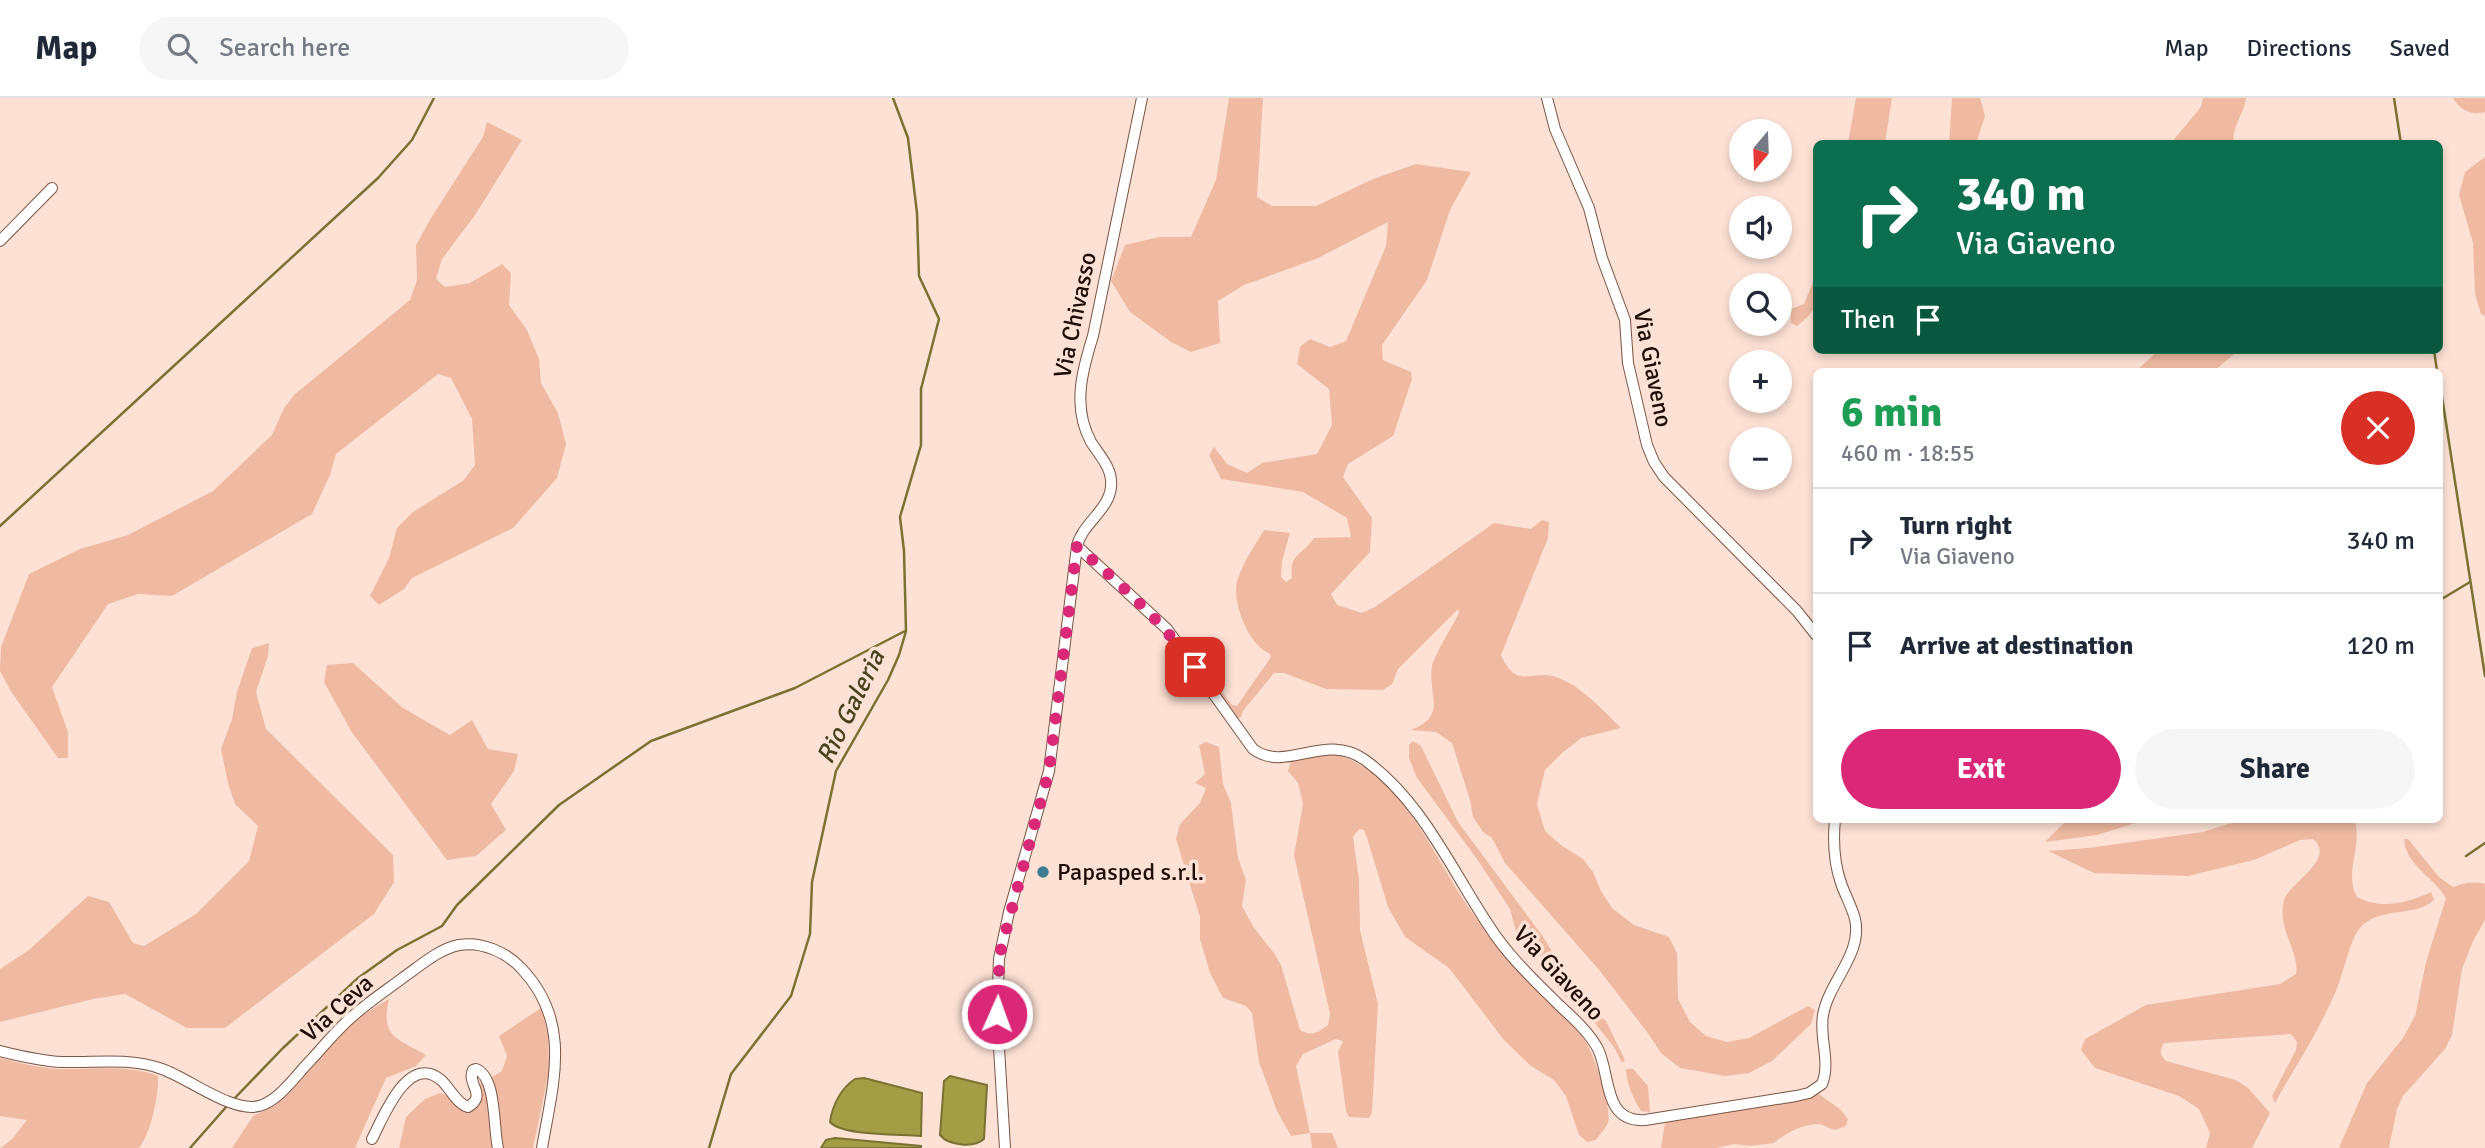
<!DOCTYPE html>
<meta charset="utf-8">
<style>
:root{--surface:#fff;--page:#f6f6f7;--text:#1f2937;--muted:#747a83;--line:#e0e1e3;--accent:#db2777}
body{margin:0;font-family:Signika,sans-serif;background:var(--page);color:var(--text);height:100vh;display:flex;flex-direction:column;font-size:26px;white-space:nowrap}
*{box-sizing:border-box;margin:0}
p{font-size:23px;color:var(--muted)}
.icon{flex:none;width:38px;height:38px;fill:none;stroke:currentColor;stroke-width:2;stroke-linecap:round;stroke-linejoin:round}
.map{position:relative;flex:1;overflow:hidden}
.drawer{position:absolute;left:1813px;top:270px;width:630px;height:455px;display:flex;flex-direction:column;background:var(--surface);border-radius:10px;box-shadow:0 4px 10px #0003}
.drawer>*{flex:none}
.banner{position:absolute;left:1813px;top:42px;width:630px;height:214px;border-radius:10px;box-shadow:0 4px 10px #0003;background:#0b6e4f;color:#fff;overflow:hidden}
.needle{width:46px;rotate:199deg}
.controls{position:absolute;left:1729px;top:21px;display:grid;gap:14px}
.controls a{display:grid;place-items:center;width:63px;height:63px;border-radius:50%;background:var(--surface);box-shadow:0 4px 10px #0003;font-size:35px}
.pin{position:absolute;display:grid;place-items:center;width:60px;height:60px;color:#fff;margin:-30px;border-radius:14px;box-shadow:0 4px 10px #0006}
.me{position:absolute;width:77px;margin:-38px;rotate:2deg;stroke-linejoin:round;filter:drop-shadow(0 0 5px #0008)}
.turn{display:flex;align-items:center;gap:24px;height:147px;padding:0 28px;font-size:32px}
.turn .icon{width:91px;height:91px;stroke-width:2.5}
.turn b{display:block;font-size:49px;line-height:60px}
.then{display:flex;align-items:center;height:66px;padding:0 28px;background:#0003;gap:14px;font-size:26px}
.round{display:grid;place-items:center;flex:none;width:74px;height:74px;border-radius:37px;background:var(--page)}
.head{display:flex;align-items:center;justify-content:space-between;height:119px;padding:0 28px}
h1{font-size:42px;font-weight:700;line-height:52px;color:#1e9e55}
.button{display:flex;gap:14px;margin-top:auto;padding:14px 28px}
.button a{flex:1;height:80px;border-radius:42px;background:var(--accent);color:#fff;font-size:28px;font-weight:700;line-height:80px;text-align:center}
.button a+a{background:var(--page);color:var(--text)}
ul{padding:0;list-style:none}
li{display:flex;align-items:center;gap:21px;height:105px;padding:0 28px;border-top:2px solid var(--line)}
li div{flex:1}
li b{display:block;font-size:26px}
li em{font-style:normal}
header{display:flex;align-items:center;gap:42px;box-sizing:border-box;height:98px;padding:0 35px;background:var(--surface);border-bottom:2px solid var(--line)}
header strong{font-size:33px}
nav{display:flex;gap:38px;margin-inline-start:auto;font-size:24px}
.search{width:490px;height:63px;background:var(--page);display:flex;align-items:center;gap:18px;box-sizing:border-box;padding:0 24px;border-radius:38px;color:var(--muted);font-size:26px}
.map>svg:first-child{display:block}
</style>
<header>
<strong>Map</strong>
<div class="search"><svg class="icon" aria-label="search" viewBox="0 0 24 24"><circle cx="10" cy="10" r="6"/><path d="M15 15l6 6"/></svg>Search here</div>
<nav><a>Map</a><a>Directions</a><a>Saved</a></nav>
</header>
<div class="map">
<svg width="2485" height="1050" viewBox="0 0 2485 1050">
<rect width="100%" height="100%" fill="#fde1d4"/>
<g fill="#f0baa2">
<path d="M 1229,0 L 1263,0 L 1257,99 L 1272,108 L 1316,108 L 1373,81 L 1416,66 L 1471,74 L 1450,112 L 1427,182 L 1382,247 L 1383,262 L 1411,274 L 1412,281 L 1393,338 L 1348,366 L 1343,379 L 1372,420 L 1370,454 L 1331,496 L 1337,507 L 1362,515 L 1375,509 L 1494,425 L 1531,431 L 1542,422 L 1549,424 L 1548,440 L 1501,557 C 1517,593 1532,571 1556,579 C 1581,587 1602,612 1621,630 L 1581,640 L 1561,656 L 1545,672 L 1537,706 L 1545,733 L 1561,747 L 1583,761 L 1593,774 L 1601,793 L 1612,810 L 1634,827 L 1669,839 L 1677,855 L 1678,901 L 1690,924 L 1706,938 L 1727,944 L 1749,940 L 1808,908 L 1815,912 L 1811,926 L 1772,963 L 1749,975 L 1725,978 L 1680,970 L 1661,955 L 1647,934 L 1600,873 L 1505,765 L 1492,740 L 1483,734 L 1473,719 L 1470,702 L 1452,645 L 1436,634 L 1410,632 C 1449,618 1427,597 1432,568 C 1435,556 1453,527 1459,515 L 1458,511 L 1398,571 L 1392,586 L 1383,592 L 1326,591 L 1284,575 L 1274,575 L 1243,613 L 1241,619 L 1236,620 L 1186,552 L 1188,550 L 1232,607 L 1237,608 L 1271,559 L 1269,555 C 1248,547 1230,501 1238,480 C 1244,463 1255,447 1264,432 L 1290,435 L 1282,463 L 1281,479 L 1286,484 L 1292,480 C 1289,455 1302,458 1314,440 L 1351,439 L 1347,420 L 1303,394 L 1221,381 L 1209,357 L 1214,349 L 1227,366 L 1247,375 L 1262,365 L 1317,356 L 1332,327 L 1329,291 L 1297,266 L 1300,249 L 1310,241 L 1330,249 L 1346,243 L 1386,148 L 1388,124 L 1316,161 L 1244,187 L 1218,203 L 1220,245 L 1191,254 L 1171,244 L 1130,214 L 1111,183 L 1125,147 L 1159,139 L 1191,139 L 1216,82 Z"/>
<polygon points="1856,0 1892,0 1885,45 1848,45"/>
<polygon points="1952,0 1980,0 1985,18 1976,45 1949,45"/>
<path d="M 2203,0 L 2246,0 C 2244,16 2231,30 2234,45 L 2171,45 L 2201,9 Z"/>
<path d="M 2453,0 L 2485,0 L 2485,14 C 2472,18 2460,12 2453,0 Z"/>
<polygon points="487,24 522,42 475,117 442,161 436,181 445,189 470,185 502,166 511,175 509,207 527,232 539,261 541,285 558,315 566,346 557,380 513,430 412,480 404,491 379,507 370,498 389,460 397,430 413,414 464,382 475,367 472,321 451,280 438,276 336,356 330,377 312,416 172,498 138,496 108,506 52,589 68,634 68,660 58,660 10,592 0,573 1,549 29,476 80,451 128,437 213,393 272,337 284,310 294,297 410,202 417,182 416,147 431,120 483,39"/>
<polygon points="2485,59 2485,218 2481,216 2475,196 2473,145 2459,97 2465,74"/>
<path d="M 1816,177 C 1817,205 1820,210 1797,228 L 1791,225 L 1791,211 L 1804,206 Z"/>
<polygon points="2159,252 2239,252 2214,273 2136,273"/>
<polygon points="269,545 268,558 256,594 266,631 393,757 394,784 374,816 225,930 187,930 125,896 93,901 0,924 0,871 29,852 88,798 109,804 133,845 144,848 196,816 249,763 258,728 235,706 228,685 221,651 232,621 237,594 252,550"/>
<polygon points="353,565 403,610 450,637 472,622 488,651 518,656 514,673 491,706 506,732 476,758 447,762 351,633 324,584 327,567"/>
<polygon points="1413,643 1421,648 1458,724 1544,840 1561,869 1572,879 1591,912 1606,923 1625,962 1622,965 1614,949 1586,914 1564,897 1533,847 1516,834 1510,811 1477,761 1417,680 1409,660 1409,647"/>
<path d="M 1206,644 L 1219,649 L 1223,686 L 1231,705 L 1238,760 L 1246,782 L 1242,808 L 1254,830 L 1274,855 L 1281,867 L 1300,932 C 1312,939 1318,934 1328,927 L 1330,916 L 1294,757 L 1303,706 L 1298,685 L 1288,673 L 1291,663 C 1313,659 1333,652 1353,663 C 1407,690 1435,760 1467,807 C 1485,835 1509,861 1531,886 C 1548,906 1576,923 1588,948 C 1596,963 1612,1009 1608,1025 C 1606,1030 1599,1037 1596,1042 L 1587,1044 L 1579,1037 L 1566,998 L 1554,982 L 1531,968 L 1504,942 L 1449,870 L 1405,839 L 1388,809 L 1367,740 L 1364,732 L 1359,731 L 1353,739 L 1359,782 L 1360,832 L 1378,906 L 1372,1015 L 1369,1020 L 1349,1019 L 1346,1013 L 1338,954 L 1343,943 L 1336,941 L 1303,956 L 1296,968 L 1310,1035 L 1332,1035 L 1338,1050 L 1312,1050 L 1310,1035 L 1291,1038 L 1277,1013 L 1259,964 L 1252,915 L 1246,908 L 1223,900 L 1210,875 L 1200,841 L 1200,819 L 1176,741 L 1180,726 L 1200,705 L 1206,690 L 1195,685 L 1205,676 L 1199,647 Z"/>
<polygon points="2068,721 2149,721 2097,737 2045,744"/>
<path d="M 2244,721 L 2354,721 C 2364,746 2343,775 2357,799 C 2382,812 2407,805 2431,794 L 2434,802 C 2415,820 2378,808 2360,830 C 2349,843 2343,879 2335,895 C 2319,933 2295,969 2275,1005 L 2272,998 L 2296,952 L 2297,944 L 2291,936 L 2164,945 C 2159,953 2160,957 2166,963 L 2236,982 L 2248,990 L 2270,1015 L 2252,1050 L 2206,1050 L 2210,1035 L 2199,1011 L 2179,998 L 2095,970 L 2081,952 L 2085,941 L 2146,907 L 2280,886 L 2296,876 C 2300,854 2276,830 2284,802 C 2289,785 2337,761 2313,741 L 2300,742 L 2254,762 L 2188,778 L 2094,775 L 2048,753 L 2088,750 L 2203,734 Z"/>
<path d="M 2404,741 L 2408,741 L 2439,779 L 2453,789 C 2464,785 2473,783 2485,786 L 2485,822 L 2473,843 L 2462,871 L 2452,937 L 2445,951 L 2403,998 L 2397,1011 L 2389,1050 L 2339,1050 L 2367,985 L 2403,940 L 2415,918 L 2426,864 L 2446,800 C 2434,779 2406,768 2404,741 Z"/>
<path d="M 389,901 C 380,939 397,940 426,957 L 416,968 L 386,980 L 355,1050 L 232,1050 L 253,1018 L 276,1007 L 352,923 Z"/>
<polygon points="541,910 548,936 549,973 533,1050 399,1050 406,1019 425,1001 440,995 449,998 460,1010 479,1004 479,987 502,973 507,958 499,938"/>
<path d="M 0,960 C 20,965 39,970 59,971 C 92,972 127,966 158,978 C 159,997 151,1035 139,1050 L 1,1050 L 12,1041 L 27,1022 L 0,1018 Z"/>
<path d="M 1626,971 L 1633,971 L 1648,988 L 1650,1014 L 1641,1013 C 1634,1003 1626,984 1626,971 Z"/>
<path d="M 1817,995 L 1840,1011 L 1848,1021 L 1846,1028 L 1835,1032 C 1830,1031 1823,1026 1818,1026 C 1805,1025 1782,1037 1774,1045 L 1750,1048 L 1734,1046 L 1716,1050 L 1661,1050 L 1665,1024 L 1804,999 Z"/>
</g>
<g fill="#a39d45" stroke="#7a7232" stroke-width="2">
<path d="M 950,978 L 987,987 L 984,1041 C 974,1050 949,1048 940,1037 L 944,983 Z"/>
<path d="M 864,980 L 922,995 L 921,1038 C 900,1036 842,1038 830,1024 C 832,1008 841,990 855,981 Z"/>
<polygon points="835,1040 921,1048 921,1050 821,1050 826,1042"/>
</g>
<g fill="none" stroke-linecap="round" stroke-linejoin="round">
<g stroke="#7a7232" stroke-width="2.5">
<polyline points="2394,0 2401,46"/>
<polyline points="2434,252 2437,273"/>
<polyline points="2440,286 2485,578"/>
<polyline points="0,428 378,80 412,42 434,0"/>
<polyline points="2440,502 2470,484"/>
<polyline points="2466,758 2485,745"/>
<polyline points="232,1003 283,950 358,880 397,852 442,828 457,807 559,707 651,643 795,590 905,533"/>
<polyline points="190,1050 227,1008"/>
<polyline points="709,1050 731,976 791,898 810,836 812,784 836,673 888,582 899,557 906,533 904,453 900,419 921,347 921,291 939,221 919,178 917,115 908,40 893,0"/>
</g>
<defs>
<g id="minor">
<polyline points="1547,0 1555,31 1589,110 1602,160 1625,222 1628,265 1647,347 1654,364 1664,379 1797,513 1816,537"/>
<polyline points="0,143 52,90"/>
<path d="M 1077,448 L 1167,531 L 1253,651 C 1287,676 1324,633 1365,662 C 1422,703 1451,771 1489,828 C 1508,858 1534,882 1559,907 C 1573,920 1589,934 1598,951 C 1611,978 1603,1025 1645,1022 L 1796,998 L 1809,995 L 1822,986 C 1831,964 1819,940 1823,917 C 1829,883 1863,856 1855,821 C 1852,809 1845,797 1841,785 C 1834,765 1833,742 1835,721"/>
<path d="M 0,953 C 20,958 41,963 62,964 C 96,965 129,959 162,971 C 188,980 232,1015 259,1008 C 279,1003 296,977 310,963 C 324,948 338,930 354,917 C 370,903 388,891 404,879 C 421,867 439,851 459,847 C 481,843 506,854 521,870 C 573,924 553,985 542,1050"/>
<path d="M 372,1041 C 383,1020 408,954 441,982 C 450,990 456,1005 468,1009 C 488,997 466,986 473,972 L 476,971 C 497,979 493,1030 498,1050"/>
<path d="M 1005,1050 L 997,916 L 999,861 L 1009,814 L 1049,673 L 1077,448 C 1083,423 1114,410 1111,382 C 1110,368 1098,355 1091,344 C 1072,309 1082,273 1093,238 L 1142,0"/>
</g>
</defs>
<use href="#minor" stroke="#7b5443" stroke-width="12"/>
<use href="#minor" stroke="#fff" stroke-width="10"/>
</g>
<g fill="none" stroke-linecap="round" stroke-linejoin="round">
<path stroke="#db2777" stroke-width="12" stroke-dasharray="0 21.6" d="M 997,916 L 1000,855 L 1049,673 L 1077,448 C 1120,486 1161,522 1195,569"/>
</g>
<circle fill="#3f7c93" stroke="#fde1d4" stroke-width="2.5" cx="1043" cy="774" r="7"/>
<g text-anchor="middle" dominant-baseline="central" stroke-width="7" stroke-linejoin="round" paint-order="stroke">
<g font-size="24" fill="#1c0d06" stroke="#fde1d4">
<text transform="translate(1075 217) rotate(-78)">Via Chivasso</text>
<text transform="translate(1653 270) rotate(79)">Via Giaveno</text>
<text transform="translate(1559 875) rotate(47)">Via Giaveno</text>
<text transform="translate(337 910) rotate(-42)">Via Ceva</text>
</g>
<g font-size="24" fill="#1c0d06" stroke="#fde1d4" text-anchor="start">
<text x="1057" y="774">Papasped s.r.l.</text>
</g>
<g font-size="26" font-style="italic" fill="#46431e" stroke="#fde1d4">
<text transform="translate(851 609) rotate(-64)">Rio Galeria</text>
</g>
</g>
</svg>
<div class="controls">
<a><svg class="needle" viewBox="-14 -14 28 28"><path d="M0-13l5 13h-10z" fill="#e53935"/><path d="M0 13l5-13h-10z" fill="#747a83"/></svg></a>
<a><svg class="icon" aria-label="sound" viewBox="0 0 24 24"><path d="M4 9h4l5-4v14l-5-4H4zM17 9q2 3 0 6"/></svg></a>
<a><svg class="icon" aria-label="search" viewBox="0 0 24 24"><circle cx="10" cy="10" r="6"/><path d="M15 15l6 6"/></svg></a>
<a>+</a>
<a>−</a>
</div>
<div class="pin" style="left:1195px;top:569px;background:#d93025"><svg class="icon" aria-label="arrive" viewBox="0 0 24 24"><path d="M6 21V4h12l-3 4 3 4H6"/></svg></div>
<svg class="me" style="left:997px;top:916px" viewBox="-20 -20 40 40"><circle r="17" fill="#db2777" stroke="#fff" stroke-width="3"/><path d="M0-11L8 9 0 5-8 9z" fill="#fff"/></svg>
<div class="banner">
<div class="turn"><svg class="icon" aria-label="right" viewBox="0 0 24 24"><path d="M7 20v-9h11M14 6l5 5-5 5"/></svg><div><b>340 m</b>Via Giaveno</div></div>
<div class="then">Then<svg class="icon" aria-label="arrive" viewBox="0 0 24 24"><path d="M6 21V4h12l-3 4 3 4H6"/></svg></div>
</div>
<section class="drawer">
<div class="head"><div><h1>6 min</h1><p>460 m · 18:55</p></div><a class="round" style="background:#d93025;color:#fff"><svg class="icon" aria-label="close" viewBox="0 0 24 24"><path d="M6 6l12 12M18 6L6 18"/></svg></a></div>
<ul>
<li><svg class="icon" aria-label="right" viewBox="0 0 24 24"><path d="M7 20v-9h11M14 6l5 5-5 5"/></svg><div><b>Turn right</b><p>Via Giaveno</p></div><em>340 m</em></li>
<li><svg class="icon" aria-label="arrive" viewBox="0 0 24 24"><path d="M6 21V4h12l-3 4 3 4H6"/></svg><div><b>Arrive at destination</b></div><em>120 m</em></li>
</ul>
<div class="button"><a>Exit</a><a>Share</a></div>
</section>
</div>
